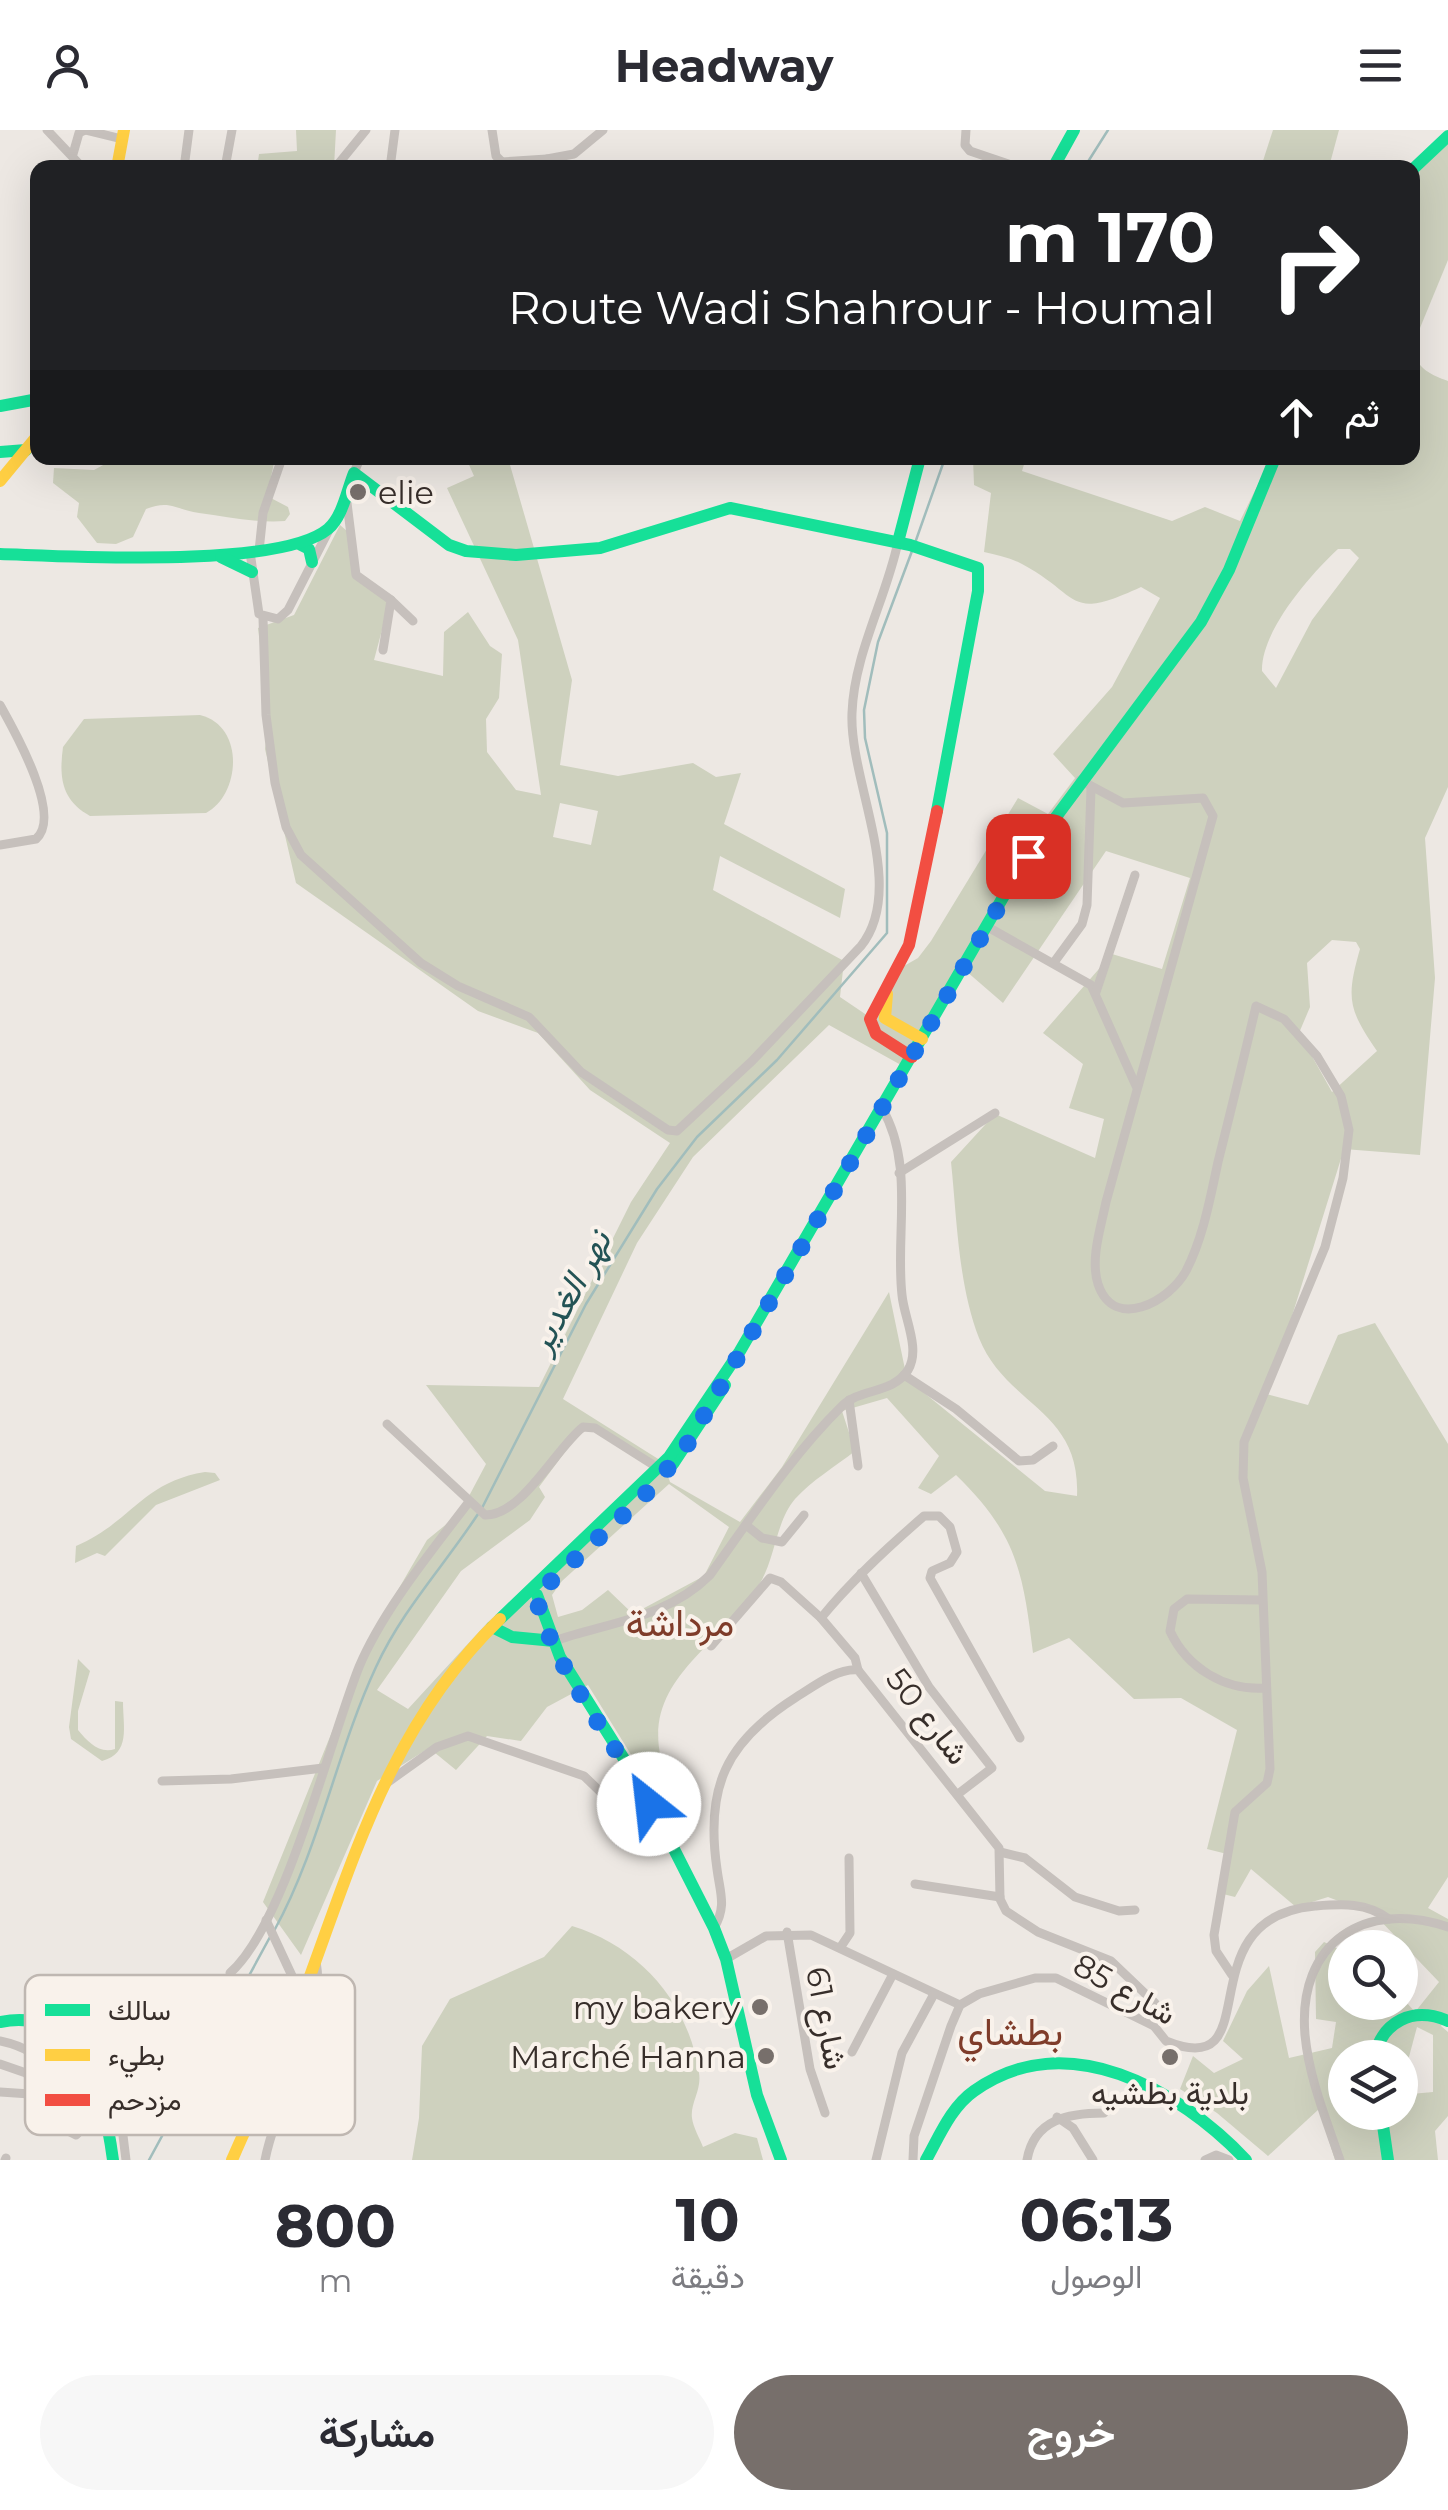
<!DOCTYPE html>
<html lang="ar">
<meta charset="utf-8">
<style>
:root{--surface:#fff;--page:#f7f7f7;--text:#2b2b33;--muted:#7c7c81;--accent:#776f6b}
body{margin:0;font-family:Montserrat,Vazirmatn,sans-serif;background:var(--page);color:var(--text);direction:rtl;height:100vh;display:flex;flex-direction:column;font-size:38px;white-space:nowrap}
*{box-sizing:border-box;margin:0}
p{font-size:32px;color:var(--muted)}
.icon{flex:none;width:55px;height:55px;fill:none;stroke:currentColor;stroke-width:2;stroke-linecap:round;stroke-linejoin:round}
.map{position:relative;height:2030px;overflow:hidden;direction:ltr}
.sheet{display:flex;flex-direction:column;background:var(--surface);flex:1}
.sheet>*{flex:none}
.guide{position:absolute;left:30px;top:30px;width:1390px;height:305px;border-radius:20px;box-shadow:0 10px 40px #0002;direction:rtl;background:#202124;color:#fff;overflow:hidden}
.tools{position:absolute;left:1328px;top:1800px;display:grid;gap:20px}
.tools a{display:grid;place-items:center;width:90px;height:90px;border-radius:50%;background:var(--surface);box-shadow:0 10px 40px #0002;font-size:50px}
.pin{position:absolute;display:grid;place-items:center;width:85px;height:85px;color:#fff;margin:-42px;border-radius:20px;box-shadow:0 5px 15px #0006}
.me{position:absolute;width:110px;margin:-55px;rotate:331deg;stroke-linejoin:round;filter:drop-shadow(0 0 8px #0008)}
.turn{display:flex;align-items:center;gap:35px;height:210px;padding:0 40px;font-size:45px}
.turn .icon{width:130px;height:130px;stroke-width:2.5}
.turn b{display:block;font-size:70px;line-height:85px}
.then{display:flex;align-items:center;height:95px;padding:0 40px;background:#0003;gap:20px;font-size:38px}
.eta{display:flex;justify-content:space-evenly;align-items:center;height:170px;text-align:center}
.eta b{font-size:60px;font-weight:700;line-height:70px}
.primary-button{display:flex;gap:20px;margin-top:auto;padding:20px 40px}
.primary-button a{flex:1;height:115px;border-radius:60px;background:var(--accent);color:#fff;font-size:40px;font-weight:700;line-height:115px;text-align:center}
.primary-button a+a{background:var(--page);color:var(--text)}
header{display:flex;justify-content:space-between;align-items:center;height:130px;padding:0 40px;background:var(--surface);font-size:45px;font-weight:700}
.map>svg:first-child{display:block}
</style>
<header><svg class="icon" aria-label="menu" viewBox="0 0 24 24"><path d="M4 6h16M4 12h16M4 18h16"/></svg>Headway<svg class="icon" aria-label="person" viewBox="0 0 24 24"><circle cx="12" cy="8" r="4"/><path d="M4 21q1-7 8-7t8 7"/></svg></header>
<div class="map">
<svg width="1448" height="2030" viewBox="0 0 1448 2030">
<rect width="100%" height="100%" fill="#ede8e3"/>
<g fill="#ced1be" fill-rule="evenodd">
<polygon points="296,0 336,0 334,37 257,38 259,24 297,21"/>
<polygon points="1273,0 1339,0 1329,37 1261,37"/>
<polygon points="1448,0 1448,130 1413,215 1413,39"/>
<path d="M 1413,221 C 1418,239 1431,245 1448,251 L 1448,657 L 1425,708 L 1435,848 L 1420,1025 L 1344,1019 L 1287,1202 L 1262,1263 L 1308,1275 L 1338,1205 L 1375,1193 L 1448,1314 L 1448,1747 L 1428,1778 L 1448,1789 L 1448,1885 L 1441,1896 L 1448,1902 L 1448,1986 L 1435,2001 L 1438,2030 L 1335,2030 L 1319,1979 L 1268,2026 L 1217,1983 L 1180,1959 L 1193,1926 L 1214,1943 L 1243,1929 L 1223,1911 L 1247,1861 L 1269,1836 L 1289,1928 L 1332,1918 L 1336,1892 L 1316,1889 L 1315,1822 L 1324,1812 L 1345,1822 L 1345,1872 L 1400,1872 L 1400,1865 L 1415,1882 L 1439,1852 L 1375,1785 L 1328,1767 L 1296,1777 L 1251,1739 L 1235,1767 L 1223,1764 L 1231,1725 L 1207,1719 L 1237,1600 L 1181,1568 L 1134,1569 L 1069,1508 L 1033,1523 C 1023,1442 1017,1404 956,1345 L 931,1364 L 918,1358 L 939,1326 L 887,1268 L 842,1281 L 855,1321 C 836,1336 811,1351 795,1369 C 776,1391 775,1429 760,1453 C 713,1527 624,1556 672,1660 L 664,1678 L 588,1555 L 547,1577 L 521,1611 L 487,1606 L 456,1640 L 429,1618 L 377,1651 L 301,1825 L 263,1772 L 370,1508 L 427,1410 L 460,1383 L 486,1334 L 426,1255 L 539,1257 L 631,1072 L 670,1013 L 590,960 L 538,903 L 478,881 L 296,753 L 265,619 L 269,591 L 258,498 L 294,485 L 340,395 L 347,401 L 353,445 L 390,470 L 374,530 L 443,546 L 444,502 L 468,482 L 490,516 L 502,524 L 499,568 L 486,589 L 487,622 L 516,660 L 541,665 L 518,510 L 447,358 L 474,346 L 466,328 L 508,328 L 572,550 L 560,635 L 618,646 L 693,633 L 716,647 L 741,643 L 724,694 L 845,759 L 840,788 L 720,726 L 713,760 L 844,831 L 840,867 L 874,890 L 904,836 L 918,828 L 931,811 L 1018,668 L 1048,684 L 1075,648 L 1053,624 L 1112,557 L 1160,468 L 1141,457 C 1066,492 1082,466 1022,434 C 1011,428 997,425 984,422 L 991,363 L 974,355 L 973,328 L 1026,328 L 1022,341 L 1172,391 L 1205,377 L 1240,391 L 1271,328 L 1412,328 ZM 1338,419 L 1350,419 L 1359,428 L 1312,490 L 1276,558 L 1262,541 C 1261,501 1310,445 1338,419 ZM 560,673 L 598,681 L 591,715 L 553,707 ZM 1106,721 L 1190,748 L 1162,839 L 1112,824 L 1043,903 L 1083,934 L 1069,978 L 1104,989 L 1095,1028 L 995,984 L 951,1032 C 957,1089 958,1154 979,1208 C 1006,1276 1081,1279 1077,1366 L 1045,1361 L 907,1249 L 889,1162 L 782,1337 L 740,1392 L 670,1352 L 663,1332 L 563,1269 L 637,1113 L 693,1027 L 829,895 L 901,935 L 966,841 L 1003,873 ZM 1332,810 L 1356,812 L 1360,819 C 1346,868 1348,879 1377,921 L 1332,962 L 1299,903 L 1310,877 L 1307,833 ZM 590,1298 L 654,1340 L 487,1493 L 408,1579 L 377,1560 L 461,1441 L 530,1390 L 545,1367 L 539,1357 L 576,1307 ZM 669,1354 L 729,1397 L 704,1446 L 633,1484 L 608,1460 L 582,1480 L 558,1487 L 552,1465 L 562,1451 ZM 1417,1897 L 1433,1905 L 1433,1962 L 1411,1964 L 1406,1938 ZM 1345,1928 L 1400,1928 L 1400,1982 L 1345,1982 Z"/>
<path d="M 116,328 L 275,328 L 267,366 L 288,377 L 290,384 L 285,391 C 256,393 228,387 199,383 C 177,380 170,369 146,379 L 133,407 L 116,414 L 97,413 L 77,387 L 79,373 L 53,353 L 54,338 L 94,340 Z"/>
<path d="M 200,585 C 245,596 241,664 206,683 L 90,686 C 61,670 59,647 63,617 L 84,589 Z"/>
<path d="M 205,1342 L 215,1343 L 220,1350 L 156,1375 L 105,1426 L 97,1423 L 75,1433 L 76,1416 C 132,1392 142,1352 205,1342 Z"/>
<path d="M 78,1529 L 90,1541 L 78,1581 L 78,1600 C 88,1612 99,1624 115,1619 L 115,1571 L 123,1572 C 123,1597 131,1623 102,1631 L 71,1609 L 69,1597 Z"/>
<path d="M 572,1796 C 639,1816 689,1873 699,1943 C 702,1960 690,1973 692,1988 C 693,1997 700,2009 703,2017 L 735,2003 L 757,2008 L 763,2030 L 412,2030 L 419,1988 L 422,1916 L 450,1869 L 544,1827 Z"/>
</g>
<g fill="none" stroke-linecap="round" stroke-linejoin="round">
<g stroke="#a1bdbc" stroke-width="2.5">
<polyline points="1084,38 1108,0"/>
<polyline points="915,413 945,328"/>
<polyline points="482,1378 586,1174 657,1059 697,1007 777,930 887,803 887,703 865,608 864,580 878,512 912,421"/>
<path d="M 274,1801 C 320,1717 336,1623 376,1537 C 402,1480 444,1436 478,1384"/>
<polyline points="149,2030 270,1807"/>
</g>
<g stroke="#c6c0bc" stroke-width="9">
<polyline points="47,0 83,38"/>
<polyline points="85,0 122,9"/>
<polyline points="492,0 496,26 502,32 547,29"/>
<polyline points="966,0 965,15 970,21 1020,38"/>
<polyline points="73,24 79,3 85,0"/>
<polyline points="184,38 189,0"/>
<polyline points="225,38 232,0"/>
<polyline points="335,38 366,0"/>
<polyline points="390,38 395,0"/>
<polyline points="543,38 547,29 574,24 603,0"/>
<polyline points="354,343 360,328"/>
<polyline points="346,365 356,445 391,470 383,520"/>
<polyline points="259,421 263,383 282,328"/>
<polyline points="250,422 259,484 278,489 288,480 329,400"/>
<polyline points="391,470 413,491"/>
<path d="M 263,488 L 266,585 L 275,653 L 286,697 L 301,725 L 421,833 L 458,856 L 529,887 L 581,942 L 668,1000 L 677,1001 L 752,931 L 861,816 C 908,757 849,651 852,583 C 854,524 886,469 898,412"/>
<path d="M 0,575 C 14,600 63,686 36,709 L 0,715"/>
<path d="M 1080,650 L 1123,673 L 1203,668 L 1213,686 L 1106,1072 C 1101,1097 1090,1129 1098,1154 C 1114,1202 1170,1171 1186,1141 C 1203,1108 1210,1069 1218,1032 C 1231,980 1244,928 1256,876 L 1284,889 L 1317,926 L 1341,966 L 1349,1000 L 1343,1048 L 1325,1117 L 1244,1312 L 1243,1348 L 1262,1442 L 1270,1639 L 1267,1653 L 1235,1682 L 1214,1805 L 1216,1821 L 1232,1845"/>
<polyline points="986,796 1091,855 1136,956"/>
<polyline points="1055,831 1082,794 1087,775 1091,659"/>
<polyline points="1096,862 1135,745"/>
<polyline points="899,1043 995,983"/>
<polyline points="904,1245 956,1279 1019,1331 1033,1330 1053,1316"/>
<polyline points="849,1270 858,1336"/>
<path d="M 387,1294 L 485,1385 C 522,1386 556,1318 583,1297 L 595,1298 L 666,1343"/>
<polyline points="746,1395 762,1408 782,1412 804,1385"/>
<polyline points="861,1443 929,1557 992,1638 958,1664"/>
<path d="M 1262,1470 L 1187,1469 L 1174,1479 L 1170,1501 C 1187,1538 1225,1561 1266,1558"/>
<path d="M 554,1511 C 610,1492 667,1488 710,1445 C 751,1388 792,1325 842,1276 C 860,1258 893,1264 908,1240 C 921,1219 904,1188 902,1165 C 895,1104 915,1035 882,978"/>
<polyline points="711,1516 770,1448 781,1452 821,1488"/>
<path d="M 858,1540 L 855,1528 L 821,1488 C 852,1450 887,1418 924,1386 L 939,1386 L 950,1397 L 957,1422 L 950,1433 L 932,1441 L 930,1448 L 1020,1608"/>
<polyline points="162,1651 231,1649 323,1638"/>
<polyline points="384,1655 437,1617 468,1606 584,1646 637,1697 663,1698"/>
<polyline points="1000,1722 1025,1728 1075,1767 1119,1781 1135,1780"/>
<polyline points="915,1754 1000,1767"/>
<polyline points="266,1790 293,1848 307,1856"/>
<path d="M 714,1798 C 727,1776 720,1763 717,1739 C 705,1657 726,1612 795,1568 C 813,1557 837,1538 858,1540 L 999,1718 L 1000,1769 L 1006,1781 L 1038,1802 L 1111,1831 L 1155,1873 L 1154,1896"/>
<polyline points="787,1802 810,1939 825,1983"/>
<polyline points="840,1818 850,1803 849,1728"/>
<polyline points="726,1829 766,1806 811,1805 960,1875"/>
<path d="M 230,1843 C 285,1795 329,1612 359,1537 C 383,1480 431,1422 468,1373"/>
<polyline points="109,1859 124,1905 114,1932 126,2030"/>
<path d="M 0,1911 C 52,1922 59,1951 66,2000 L 76,2005 L 82,1999 L 80,1968 L 66,1909"/>
<polyline points="852,1922 893,1844"/>
<polyline points="0,1934 26,1943 35,1953 30,1964 0,1962"/>
<polyline points="1057,1987 1073,1998 1093,2030"/>
<polyline points="5,2030 6,2028"/>
<path d="M 265,2030 C 278,1964 328,1899 316,1831"/>
<polyline points="876,2030 902,1923 934,1864"/>
<path d="M 913,2030 L 914,2006 L 951,1896 L 960,1875 L 979,1864 L 1035,1848 L 1056,1848 L 1154,1896 L 1166,1911 C 1272,1954 1182,1788 1315,1776 C 1342,1774 1366,1772 1389,1789"/>
<path d="M 1027,2030 C 1034,1989 1069,1983 1104,1983"/>
<polyline points="1205,2030 1216,2025 1229,2030"/>
<path d="M 1340,2030 C 1326,1989 1309,1948 1305,1905 C 1297,1812 1365,1769 1448,1797"/>
</g>
<g stroke="#16e098" stroke-width="12">
<polyline points="1053,38 1074,0"/>
<polyline points="1412,40 1448,6"/>
<polyline points="0,276 38,269"/>
<polyline points="0,322 26,320"/>
<polyline points="898,412 920,328"/>
<polyline points="301,415 309,419 312,432"/>
<path d="M 0,424 C 67,426 280,439 328,399 C 343,386 347,360 354,343 L 449,415 L 466,421 L 516,425 L 600,418 L 730,378 L 910,415 L 978,438 L 978,461 L 937,681"/>
<polyline points="221,427 252,442"/>
<polyline points="673,1334 725,1255"/>
<polyline points="537,1465 560,1527 646,1664 714,1798 726,1829 757,1965 781,2030"/>
<polyline points="500,1489 669,1327 740,1221 1027,726 1201,492 1229,440 1275,328"/>
<polyline points="492,1497 512,1507 554,1511"/>
<path d="M 0,1892 C 83,1875 105,1969 113,2030"/>
<path d="M 1374,1928 C 1382,1891 1413,1876 1448,1891"/>
<polyline points="1381,1982 1388,2030"/>
<path d="M 926,2030 C 939,2007 951,1977 974,1961 C 1066,1895 1179,1959 1246,2030"/>
</g>
<g stroke="#ffcf43" stroke-width="12">
<polyline points="117,38 124,0"/>
<polyline points="0,351 38,305"/>
<polyline points="887,864 885,888 922,909"/>
<path d="M 232,2030 C 254,1979 279,1929 299,1876 C 352,1735 388,1597 500,1489"/>
</g>
<polyline stroke="#f24e42" stroke-width="12" points="912,927 876,904 870,889 909,815 937,681"/>
</g>
<g fill="none" stroke-linecap="round" stroke-linejoin="round">
<path stroke="#1a73e8" stroke-width="18" stroke-dasharray="0 32.4" d="M 649,1674 C 616,1615 548,1529 536,1465 L 642,1368 L 684,1320 L 1028,726"/>
</g>
<g fill="#776f6b" stroke="#f9f2eb" stroke-width="4">
<circle cx="358" cy="362" r="10"/>
<circle cx="760" cy="1877" r="10"/>
<circle cx="766" cy="1926" r="10"/>
<circle cx="1170" cy="1927" r="10"/>
</g>
<g text-anchor="middle" dominant-baseline="central" stroke-width="8" stroke-linejoin="round" paint-order="stroke">
<g font-size="32" fill="#372e2a" stroke="#f9f2eb" text-anchor="end">
<text x="378" y="362" text-anchor="start">elie</text>
<text x="740" y="1877">my bakery</text>
<text x="746" y="1926">Marché Hanna</text>
<text x="1170" y="1962" text-anchor="middle">بلدية بطشيه</text>
</g>
<g font-size="32" fill="#372e2a" stroke="#f9f2eb">
<text transform="translate(928 1586) rotate(52)">شارع 50</text>
<text transform="translate(1125 1859) rotate(29)">شارع 85</text>
<text transform="translate(827 1888) rotate(79)">شارع 61</text>
</g>
<g font-size="35" font-style="italic" fill="#235355" stroke="#f9f2eb">
<text transform="translate(569 1161) rotate(-61)">نهر الغدير</text>
</g>
<g font-size="38" fill="#7f3c2a" stroke="#f9f2eb">
<text x="680" y="1492">مرداشة</text>
<text x="1010" y="1901">بطشاي</text>
</g>
</g>
<rect x="25" y="1845" width="330" height="160" rx="15" fill="#f9f2eb" stroke="#bfb7b1" stroke-width="2.5"/>
<rect x="45" y="1874" width="45" height="12" fill="#16e098"/>
<rect x="45" y="1919" width="45" height="12" fill="#ffcf43"/>
<rect x="45" y="1964" width="45" height="12" fill="#f24e42"/>
<g font-size="28" fill="#372e2a">
<text x="108" y="1890">سالك</text>
<text x="108" y="1935">بطيء</text>
<text x="108" y="1980">مزدحم</text>
</g>
</svg>
<div class="tools">
<a><svg class="icon" aria-label="search" viewBox="0 0 24 24"><circle cx="10" cy="10" r="6"/><path d="M15 15l6 6"/></svg></a>
<a><svg class="icon" aria-label="layers" viewBox="0 0 24 24"><path d="M12 4l9 5-9 5-9-5zM3 14l9 5 9-5"/></svg></a>
</div>
<div class="pin" style="left:1028px;top:726px;background:#d93025"><svg class="icon" aria-label="arrive" viewBox="0 0 24 24"><path d="M6 21V4h12l-3 4 3 4H6"/></svg></div>
<svg class="me" style="left:649px;top:1674px" viewBox="-20 -20 40 40"><circle r="19" fill="#fff"/><path d="M0-13L10 11 0 6-10 11z" fill="#1a73e8"/></svg>
<div class="guide">
<div class="turn"><svg class="icon" aria-label="right" viewBox="0 0 24 24"><path d="M7 20v-9h11M14 6l5 5-5 5"/></svg><div><b>170 m</b>Route Wadi Shahrour - Houmal</div></div>
<div class="then">ثم<svg class="icon" aria-label="ahead" viewBox="0 0 24 24"><path d="M12 20V5M6 11l6-6 6 6"/></svg></div>
</div>
</div>
<section class="sheet">
<div class="eta">
<div><b>06:13</b><p>الوصول</p></div>
<div><b>10</b><p>دقيقة</p></div>
<div><b>800</b><p>m</p></div>
</div>
<div class="primary-button"><a>خروج</a><a>مشاركة</a></div>
</section>
